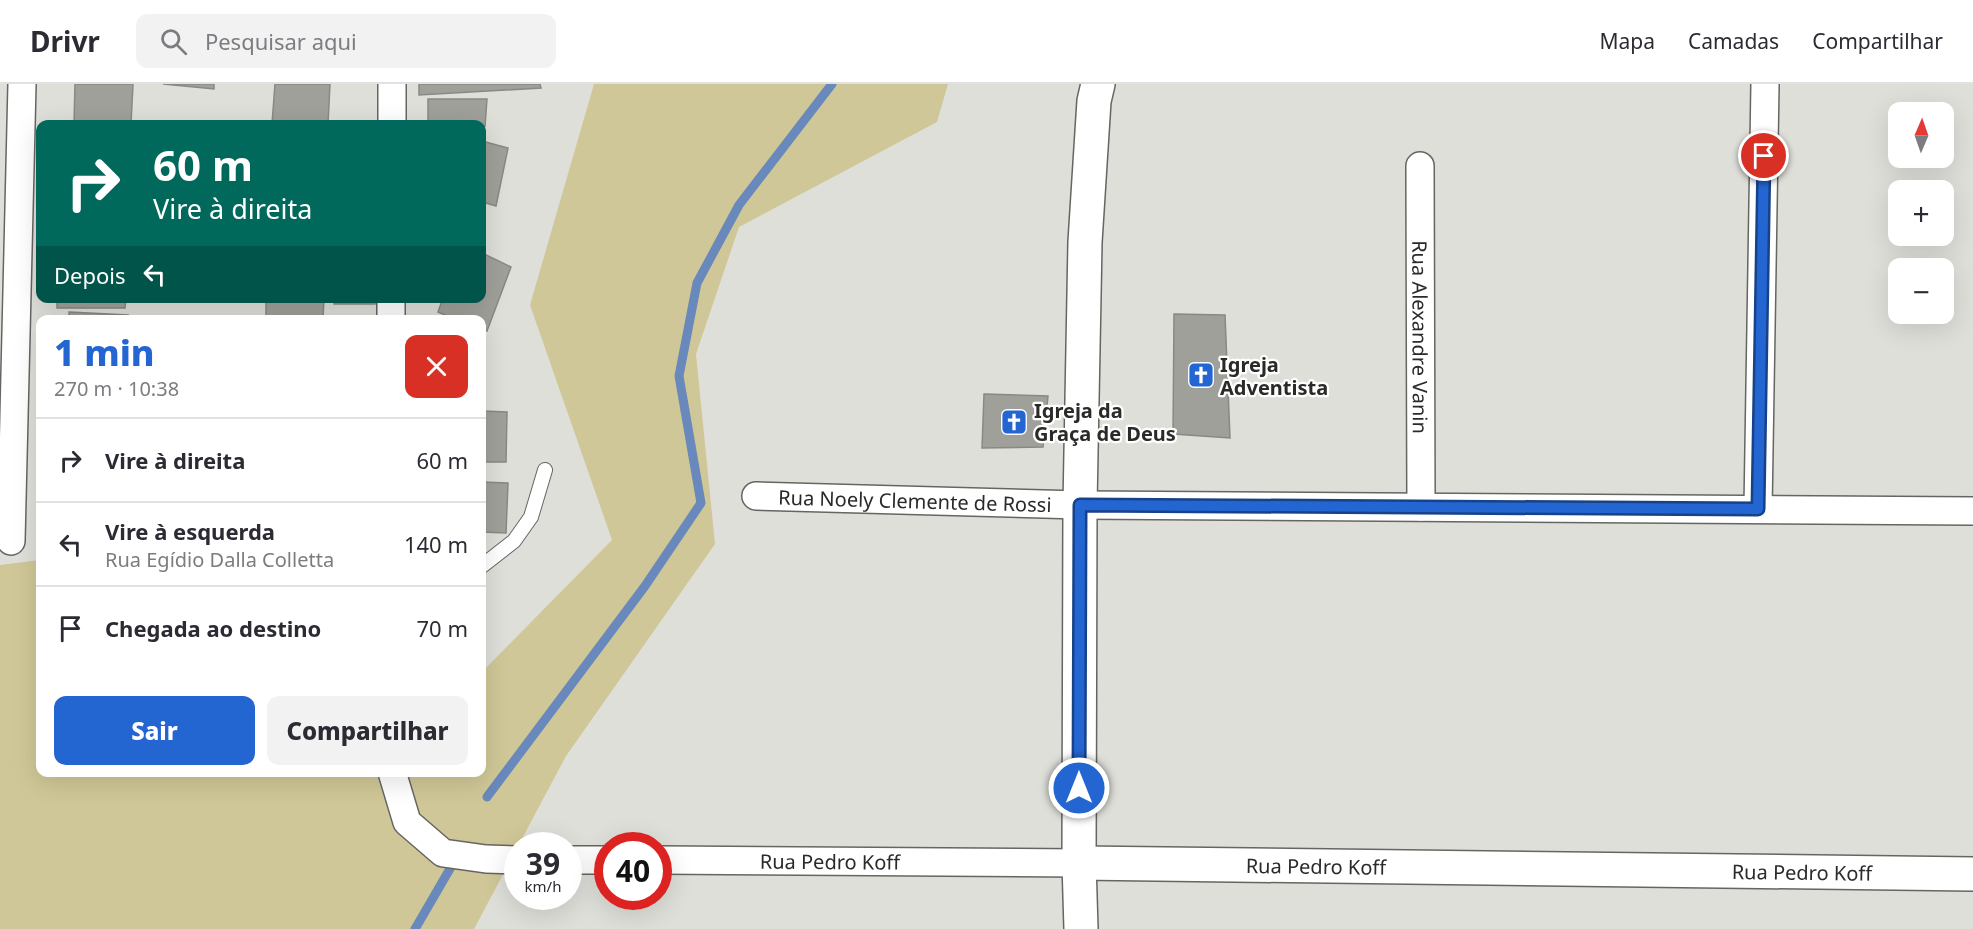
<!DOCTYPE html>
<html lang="pt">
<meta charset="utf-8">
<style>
:root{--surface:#fff;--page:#f2f2f3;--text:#2b2b33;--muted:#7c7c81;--line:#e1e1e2;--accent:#2365d1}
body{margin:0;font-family:"Noto Sans",sans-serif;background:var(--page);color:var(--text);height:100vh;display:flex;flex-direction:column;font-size:22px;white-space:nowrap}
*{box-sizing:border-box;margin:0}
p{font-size:20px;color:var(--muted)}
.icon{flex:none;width:33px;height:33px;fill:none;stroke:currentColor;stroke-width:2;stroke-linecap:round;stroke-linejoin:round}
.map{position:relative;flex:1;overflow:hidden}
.sheet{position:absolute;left:36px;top:231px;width:450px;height:462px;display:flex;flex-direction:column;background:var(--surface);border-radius:12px;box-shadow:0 6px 24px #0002}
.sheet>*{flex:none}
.hud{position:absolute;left:36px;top:36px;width:450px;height:183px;border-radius:12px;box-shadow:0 6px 24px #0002;background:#00695c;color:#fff;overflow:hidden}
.needle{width:39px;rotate:2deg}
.fabs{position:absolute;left:1888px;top:18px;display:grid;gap:12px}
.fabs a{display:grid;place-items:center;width:66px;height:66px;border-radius:12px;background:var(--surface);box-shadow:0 6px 24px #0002;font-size:30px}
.speed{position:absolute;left:504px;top:748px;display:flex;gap:12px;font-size:30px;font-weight:700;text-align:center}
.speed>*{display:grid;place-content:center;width:78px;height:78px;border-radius:50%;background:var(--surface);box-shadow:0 6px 24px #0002;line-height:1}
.speed small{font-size:15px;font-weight:400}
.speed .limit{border:9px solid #d22;background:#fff;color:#111}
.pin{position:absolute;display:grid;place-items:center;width:51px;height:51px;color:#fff;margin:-26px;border:3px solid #fff;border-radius:50%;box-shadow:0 2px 6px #0007}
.me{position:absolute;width:66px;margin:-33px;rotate:0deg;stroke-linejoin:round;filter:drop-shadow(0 0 4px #0008)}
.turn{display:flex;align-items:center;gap:21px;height:126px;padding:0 18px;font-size:27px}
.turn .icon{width:78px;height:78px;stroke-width:2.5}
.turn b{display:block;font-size:42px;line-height:51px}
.then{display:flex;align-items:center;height:57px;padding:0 18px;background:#0003;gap:12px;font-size:22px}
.round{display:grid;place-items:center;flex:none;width:63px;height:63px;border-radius:12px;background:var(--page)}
.overview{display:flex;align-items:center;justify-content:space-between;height:102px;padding:0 18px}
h1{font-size:36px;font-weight:800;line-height:45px;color:var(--accent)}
.action{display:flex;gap:12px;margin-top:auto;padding:12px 18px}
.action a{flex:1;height:69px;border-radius:12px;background:var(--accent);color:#fff;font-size:24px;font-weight:800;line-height:69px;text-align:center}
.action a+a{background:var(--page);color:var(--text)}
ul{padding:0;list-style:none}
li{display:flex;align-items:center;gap:18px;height:84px;padding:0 18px;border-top:2px solid var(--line)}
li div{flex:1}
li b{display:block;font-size:22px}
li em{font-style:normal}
header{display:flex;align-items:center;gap:36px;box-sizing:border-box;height:84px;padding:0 30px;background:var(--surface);border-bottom:2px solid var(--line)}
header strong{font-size:28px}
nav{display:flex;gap:33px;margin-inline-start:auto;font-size:21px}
.search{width:420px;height:54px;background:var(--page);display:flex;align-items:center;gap:15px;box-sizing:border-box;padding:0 21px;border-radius:12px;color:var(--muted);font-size:22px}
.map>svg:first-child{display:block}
</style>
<header>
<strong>Drivr</strong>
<div class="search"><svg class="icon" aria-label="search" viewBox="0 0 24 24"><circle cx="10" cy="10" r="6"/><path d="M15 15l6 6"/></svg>Pesquisar aqui</div>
<nav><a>Mapa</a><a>Camadas</a><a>Compartilhar</a></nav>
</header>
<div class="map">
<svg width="1973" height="845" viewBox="0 0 1973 845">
<rect width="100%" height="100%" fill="#dfdfda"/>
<polygon fill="#cfc797" points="594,0 948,0 937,38 739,143 696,270 715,460 566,672 474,845 0,845 0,481 40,476 40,688 482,688 482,588 612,456 530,221"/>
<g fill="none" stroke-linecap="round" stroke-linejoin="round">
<g stroke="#6988bb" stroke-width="9">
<polyline points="487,713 645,502 701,419 679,292 697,199 739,121 832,0"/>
<polyline points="415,845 451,783"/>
</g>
</g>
<g fill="#a0a09b" stroke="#898884" stroke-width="1.5">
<polygon points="75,0 133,0 131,40 74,40"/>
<polygon points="163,0 214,0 214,5"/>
<polygon points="275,0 330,0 328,40 272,40"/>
<polygon points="419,0 540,0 541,4 419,11"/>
<polygon points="428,15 487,15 485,42 469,39 428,40"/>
<polygon points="482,57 508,64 496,122 482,118"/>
<polygon points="482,169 511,183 487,247 482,245 482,236 457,236 438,228 443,214 482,214"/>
<polygon points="57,214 126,214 125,224 57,224"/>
<polygon points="266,214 324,214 323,235 266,234"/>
<rect x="334" y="214" width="41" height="6"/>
<polygon points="69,228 128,231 127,236 69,236"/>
<polygon points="1174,230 1225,231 1230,354 1173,350"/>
<polygon points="984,310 1048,312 1043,363 982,364"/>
<polygon points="482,327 507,328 506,378 482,378"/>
<polygon points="482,398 508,399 506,449 482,448"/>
</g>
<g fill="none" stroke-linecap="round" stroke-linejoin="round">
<defs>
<polyline id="service" points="482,482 514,457 531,433 545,386"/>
<g id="minor">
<polyline points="392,40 392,0"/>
<path id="s1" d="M 1420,82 L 1421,423"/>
<polyline points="391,236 391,214"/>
<path id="s2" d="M 756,412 L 1080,421 L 1973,427"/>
<polyline points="1758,425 1765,0"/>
<polyline points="11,457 22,0"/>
<polyline points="392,688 407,738 443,769 486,775 518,776"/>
<polyline points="568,776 608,776"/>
<path id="s3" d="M 658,776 L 1079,779"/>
</g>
<g id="tertiary">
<path id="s4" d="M 1079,779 L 1973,790"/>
<polyline points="1081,845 1079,779 1080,421 1085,158 1094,17 1098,0"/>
</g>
</defs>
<use href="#service" stroke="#666561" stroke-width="16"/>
<use href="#minor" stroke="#666561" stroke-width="30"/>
<use href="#tertiary" stroke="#666561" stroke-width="36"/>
<use href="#service" stroke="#fff" stroke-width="14"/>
<use href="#minor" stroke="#fff" stroke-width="27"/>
<use href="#tertiary" stroke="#fff" stroke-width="33"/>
</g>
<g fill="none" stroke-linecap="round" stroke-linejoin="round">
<defs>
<polyline id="route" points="1079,704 1080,421 1758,425 1764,72"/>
</defs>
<use href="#route" stroke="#174288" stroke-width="15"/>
<use href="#route" stroke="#2365d1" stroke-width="10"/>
</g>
<defs>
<symbol id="church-square" viewBox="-11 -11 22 22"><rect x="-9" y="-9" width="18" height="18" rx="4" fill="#2365d1" stroke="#fff"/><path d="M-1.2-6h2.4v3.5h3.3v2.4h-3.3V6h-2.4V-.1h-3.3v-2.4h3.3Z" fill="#fff"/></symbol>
</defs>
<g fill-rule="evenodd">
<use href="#church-square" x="1186" y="276" width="30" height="30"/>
<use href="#church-square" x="999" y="323" width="30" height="30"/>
</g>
<g text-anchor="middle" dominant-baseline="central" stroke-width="4.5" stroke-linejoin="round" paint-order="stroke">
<g font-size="20" fill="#2a2a28" stroke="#fff">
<text stroke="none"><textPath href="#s1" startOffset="171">Rua Alexandre Vanin</textPath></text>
<text stroke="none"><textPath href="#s2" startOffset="159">Rua Noely Clemente de Rossi</textPath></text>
<text stroke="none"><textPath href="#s3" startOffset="172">Rua Pedro Koff</textPath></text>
<text stroke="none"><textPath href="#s4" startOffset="237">Rua Pedro Koff</textPath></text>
<text stroke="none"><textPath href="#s4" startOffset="723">Rua Pedro Koff</textPath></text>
</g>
<g font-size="20" font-weight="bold" fill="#2a2a28" stroke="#fff" text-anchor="start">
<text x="1220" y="280">Igreja<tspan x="1220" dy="23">Adventista</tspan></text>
<text x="1034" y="326">Igreja da<tspan x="1034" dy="23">Graça de Deus</tspan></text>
</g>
</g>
</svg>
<div class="fabs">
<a><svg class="needle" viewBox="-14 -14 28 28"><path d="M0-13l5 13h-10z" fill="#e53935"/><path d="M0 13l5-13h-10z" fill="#7c7c81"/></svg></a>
<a>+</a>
<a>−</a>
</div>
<div class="speed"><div>39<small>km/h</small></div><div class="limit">40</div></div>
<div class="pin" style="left:1764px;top:72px;background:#d93025"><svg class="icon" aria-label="arrive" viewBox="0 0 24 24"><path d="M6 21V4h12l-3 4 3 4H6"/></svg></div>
<svg class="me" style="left:1079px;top:704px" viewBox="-20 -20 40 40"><circle r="17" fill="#2365d1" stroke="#fff" stroke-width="3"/><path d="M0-11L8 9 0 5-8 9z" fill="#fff"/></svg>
<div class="hud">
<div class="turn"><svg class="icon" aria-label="right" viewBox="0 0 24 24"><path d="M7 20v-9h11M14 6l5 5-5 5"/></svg><div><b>60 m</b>Vire à direita</div></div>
<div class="then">Depois<svg class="icon" aria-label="left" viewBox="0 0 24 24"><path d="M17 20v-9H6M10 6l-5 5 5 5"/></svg></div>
</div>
<section class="sheet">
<div class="overview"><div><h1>1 min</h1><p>270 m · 10:38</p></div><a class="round" style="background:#d93025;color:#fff"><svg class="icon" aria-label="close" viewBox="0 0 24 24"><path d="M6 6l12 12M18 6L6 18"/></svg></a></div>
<ul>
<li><svg class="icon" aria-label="right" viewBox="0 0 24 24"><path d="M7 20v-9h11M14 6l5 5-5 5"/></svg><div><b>Vire à direita</b></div><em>60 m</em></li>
<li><svg class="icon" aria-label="left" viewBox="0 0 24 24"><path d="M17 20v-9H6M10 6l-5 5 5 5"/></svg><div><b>Vire à esquerda</b><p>Rua Egídio Dalla Colletta</p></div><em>140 m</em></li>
<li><svg class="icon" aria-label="arrive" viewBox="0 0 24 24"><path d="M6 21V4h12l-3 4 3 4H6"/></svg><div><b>Chegada ao destino</b></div><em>70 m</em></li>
</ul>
<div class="action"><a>Sair</a><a>Compartilhar</a></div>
</section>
</div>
